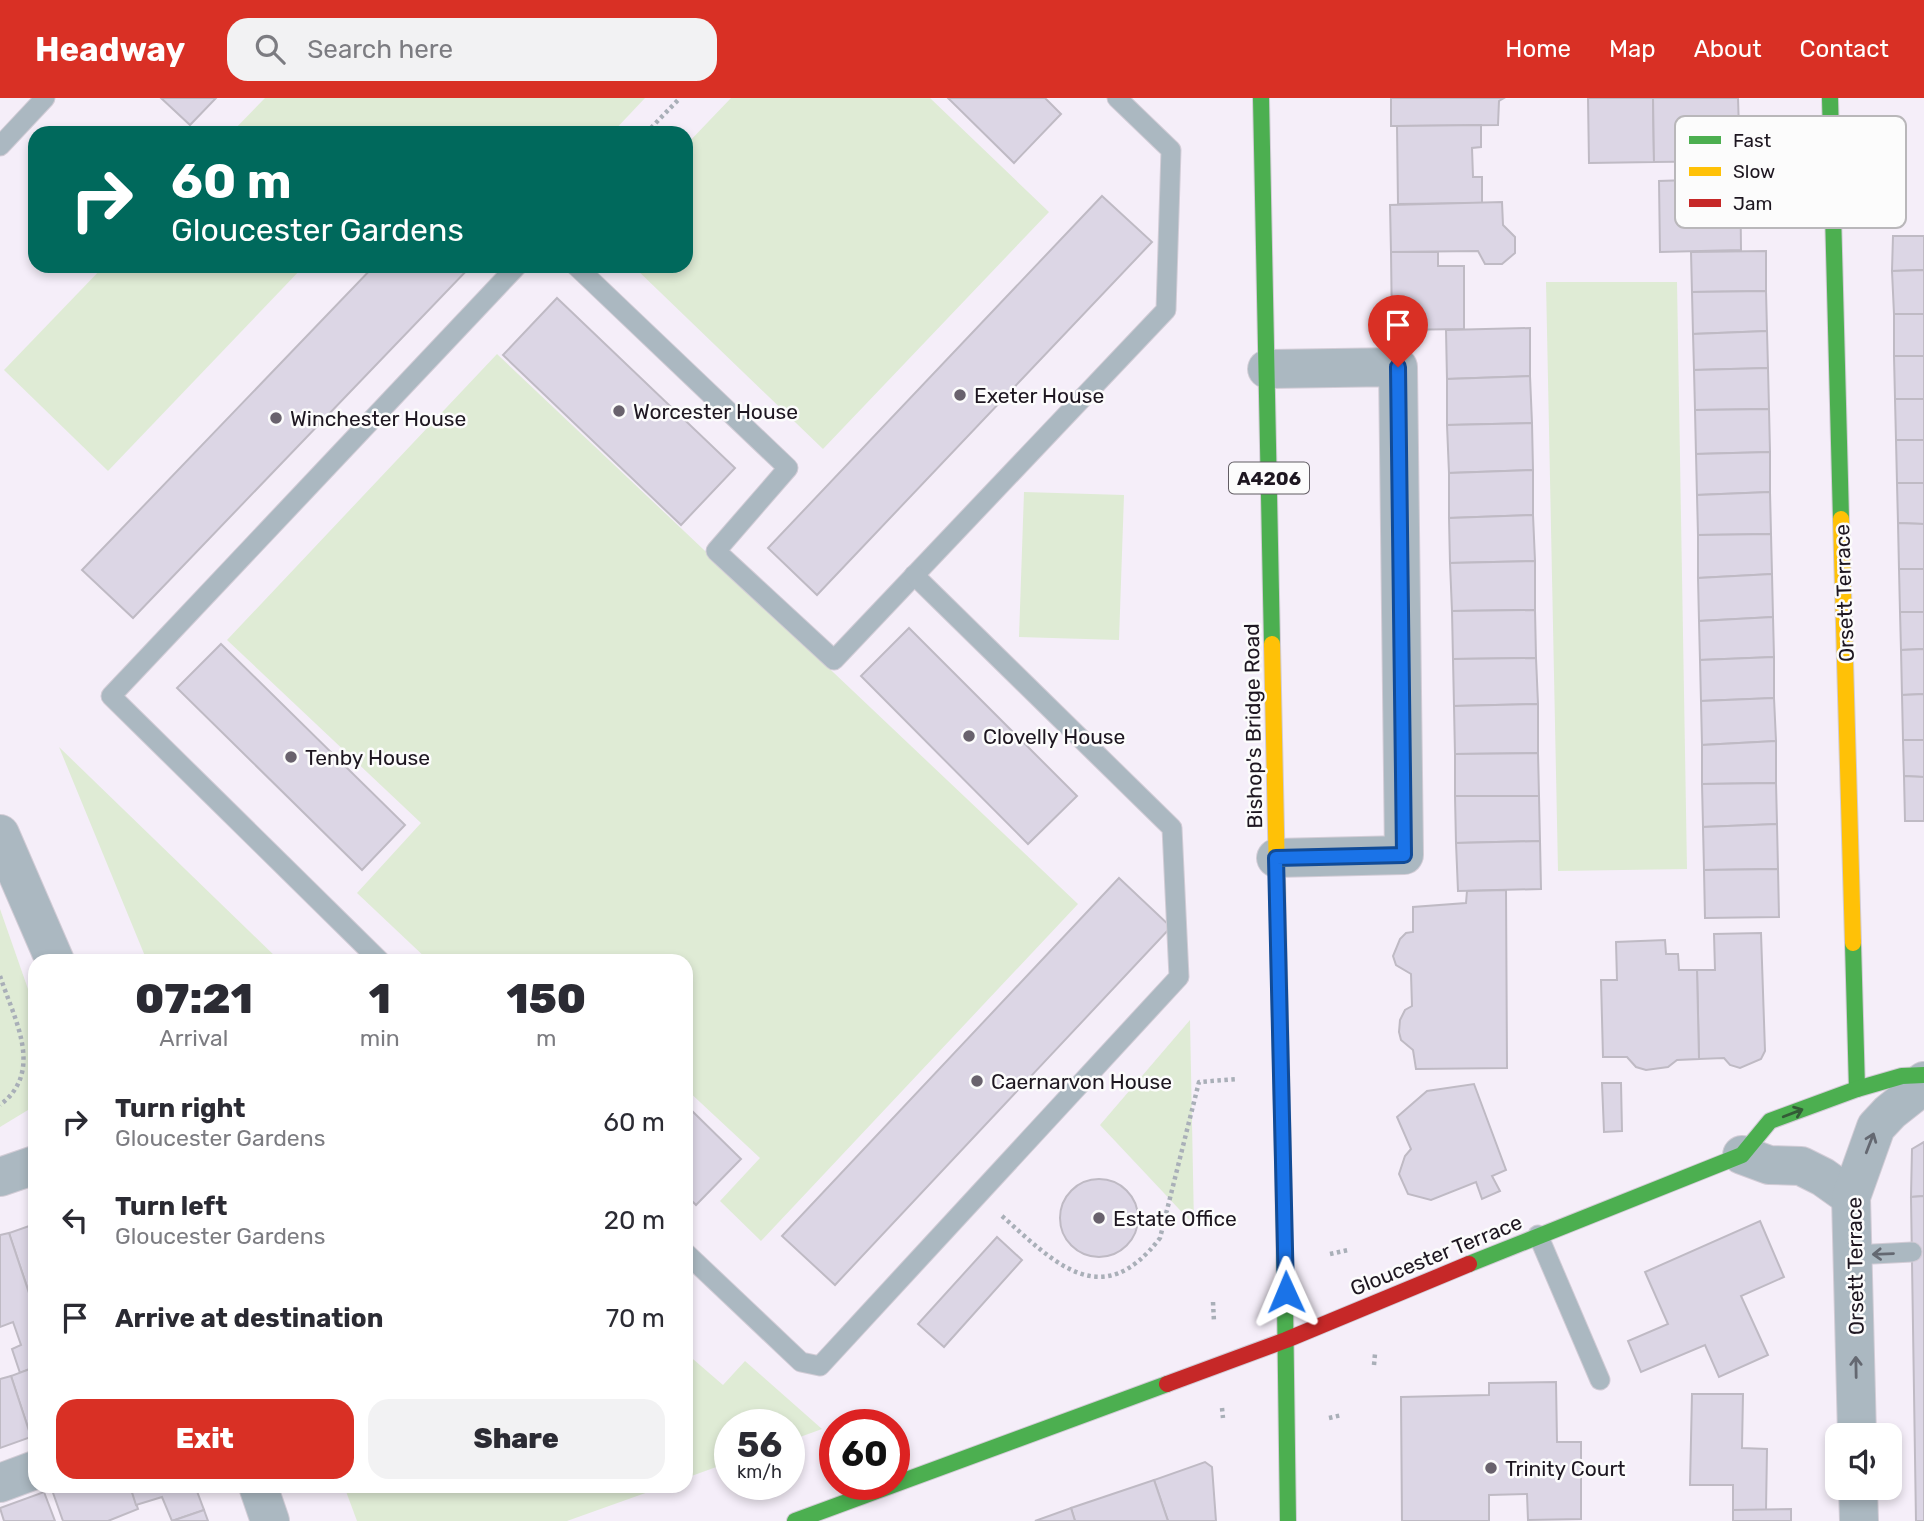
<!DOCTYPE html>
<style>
:root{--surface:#fff;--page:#f2f2f3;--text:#2b2b33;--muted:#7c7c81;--accent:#d93025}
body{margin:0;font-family:Rubik,sans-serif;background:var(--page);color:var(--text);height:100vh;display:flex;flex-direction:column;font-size:26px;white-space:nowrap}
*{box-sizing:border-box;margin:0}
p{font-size:23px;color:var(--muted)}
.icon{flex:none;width:38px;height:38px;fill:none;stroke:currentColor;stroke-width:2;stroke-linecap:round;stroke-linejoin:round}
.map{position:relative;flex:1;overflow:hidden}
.sheet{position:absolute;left:28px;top:856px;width:665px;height:539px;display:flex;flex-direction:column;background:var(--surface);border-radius:21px;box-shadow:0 4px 10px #0003}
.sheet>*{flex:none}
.hud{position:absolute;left:28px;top:28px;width:665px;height:147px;border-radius:21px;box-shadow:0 4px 10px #0003;background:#00695c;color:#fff;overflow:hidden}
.controls{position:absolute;left:1825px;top:1325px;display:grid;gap:14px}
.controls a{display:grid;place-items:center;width:77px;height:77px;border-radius:14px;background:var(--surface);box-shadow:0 4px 10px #0003;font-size:35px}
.speed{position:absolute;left:714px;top:1311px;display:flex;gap:14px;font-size:35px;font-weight:700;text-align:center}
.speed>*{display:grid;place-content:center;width:91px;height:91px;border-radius:50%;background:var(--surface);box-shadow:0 4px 10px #0003;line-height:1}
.speed small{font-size:18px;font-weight:400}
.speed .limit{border:10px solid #d22;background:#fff;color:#111}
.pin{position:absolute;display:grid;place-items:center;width:60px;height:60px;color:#fff;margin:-72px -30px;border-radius:50% 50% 50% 0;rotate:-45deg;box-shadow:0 0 7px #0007}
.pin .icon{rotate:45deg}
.me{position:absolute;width:77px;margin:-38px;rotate:359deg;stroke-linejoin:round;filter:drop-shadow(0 0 5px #0008)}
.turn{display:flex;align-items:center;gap:24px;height:147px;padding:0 28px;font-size:32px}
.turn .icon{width:91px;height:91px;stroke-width:2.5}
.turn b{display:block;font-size:49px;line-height:60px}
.eta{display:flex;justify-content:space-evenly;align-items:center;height:119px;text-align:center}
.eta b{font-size:42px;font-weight:800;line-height:49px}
.cta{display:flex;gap:14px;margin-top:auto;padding:14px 28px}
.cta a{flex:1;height:80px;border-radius:21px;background:var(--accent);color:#fff;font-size:28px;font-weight:800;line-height:80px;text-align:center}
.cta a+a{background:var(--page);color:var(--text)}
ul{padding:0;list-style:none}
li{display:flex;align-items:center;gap:21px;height:98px;padding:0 28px}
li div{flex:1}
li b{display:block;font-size:26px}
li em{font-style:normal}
header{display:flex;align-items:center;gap:42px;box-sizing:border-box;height:98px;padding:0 35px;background:var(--accent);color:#fff}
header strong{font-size:33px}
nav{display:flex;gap:38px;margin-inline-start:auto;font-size:24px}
.search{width:490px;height:63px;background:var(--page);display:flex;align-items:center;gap:18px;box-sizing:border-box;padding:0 24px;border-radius:21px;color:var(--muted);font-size:26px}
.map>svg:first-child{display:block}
</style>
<header>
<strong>Headway</strong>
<div class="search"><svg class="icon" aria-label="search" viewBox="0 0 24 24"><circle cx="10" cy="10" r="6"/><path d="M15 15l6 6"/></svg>Search here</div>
<nav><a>Home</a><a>Map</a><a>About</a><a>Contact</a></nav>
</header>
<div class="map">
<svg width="1924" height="1423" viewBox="0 0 1924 1423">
<rect width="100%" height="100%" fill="#f5eef9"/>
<g fill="#dfebd5">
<polygon points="265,0 645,0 612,35 231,35"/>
<polygon points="731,0 930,0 1049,114 823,351 633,168 686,168 686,47"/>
<polygon points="104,168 304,168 108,373 4,272"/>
<polygon points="1546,184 1677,184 1687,771 1558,773"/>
<polygon points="497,256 1078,806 761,1143 720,1103 760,1060 686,991 686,863 429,863 357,795 421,725 227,542"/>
<polygon points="1024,394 1124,397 1119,542 1019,539"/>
<polygon points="59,649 280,863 147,863"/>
<polygon points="0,811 35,911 35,1002 28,1012 0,1029"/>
<polygon points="1190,922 1194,1127 1100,1027"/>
<polygon points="686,1255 723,1287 745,1263 822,1331 789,1343 789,1326 730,1326 730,1364 686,1380"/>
<polygon points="344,1388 665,1388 567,1423 357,1423"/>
</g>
<g fill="#dcd6e5" stroke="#bfbac4" stroke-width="2">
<polygon points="161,0 216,0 190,27"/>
<polygon points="948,0 1045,0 1061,16 1014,65"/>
<polygon points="1391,0 1504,0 1499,3 1498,27 1397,28 1391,28"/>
<polygon points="1588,0 1653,0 1654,64 1589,65"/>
<polygon points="1653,0 1738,0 1740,63 1654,64"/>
<polygon points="1481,27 1481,49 1472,50 1473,79 1482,79 1482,105 1398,106 1397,28"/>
<polygon points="1740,63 1741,152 1660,154 1659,83 1689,82 1688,64"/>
<polygon points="1102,98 1152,144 817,497 768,450"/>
<polygon points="1502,104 1503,127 1515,139 1515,155 1502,166 1485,166 1478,153 1391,154 1390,107"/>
<polygon points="1893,138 1924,138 1924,172 1892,173"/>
<polygon points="1766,153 1766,193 1692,194 1691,154"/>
<polygon points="1391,154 1438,154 1438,168 1464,168 1464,231 1392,232"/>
<polygon points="374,168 471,168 133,520 82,472"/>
<polygon points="1924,172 1924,216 1894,216 1892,173"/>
<polygon points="1766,193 1767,233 1693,236 1692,194"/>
<polygon points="557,200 735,370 681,427 503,257"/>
<rect x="1894" y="216" width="30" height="42"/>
<polygon points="1530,230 1530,278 1447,281 1446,232"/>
<polygon points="1767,233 1768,270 1694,272 1693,236"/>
<polygon points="1894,258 1924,258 1924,301 1895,301"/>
<polygon points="1768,270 1769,311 1695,312 1694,272"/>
<polygon points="1530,278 1532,325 1447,327 1447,281"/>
<polygon points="1895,301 1924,301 1924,342 1896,342"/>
<polygon points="1769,311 1770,354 1696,356 1695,312"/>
<polygon points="1532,325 1533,372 1449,375 1447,327"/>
<polygon points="1896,342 1924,342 1924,385 1897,385"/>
<polygon points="1770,354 1770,394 1697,397 1696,356"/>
<polygon points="1533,372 1533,417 1449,420 1449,375"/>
<polygon points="1897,385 1924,385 1924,426 1898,425"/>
<polygon points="1770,394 1771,436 1698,437 1697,397"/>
<polygon points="1533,417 1535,463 1450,465 1449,420"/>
<polygon points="1898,425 1924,426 1924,471 1899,471"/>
<polygon points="1771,436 1772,476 1698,480 1698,437"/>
<polygon points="1535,463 1535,512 1452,513 1450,465"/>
<polygon points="1899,471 1924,471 1924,514 1900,514"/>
<polygon points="1772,476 1773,519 1699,523 1698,480"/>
<polygon points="1535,512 1536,560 1453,561 1452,513"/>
<polygon points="1900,514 1924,514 1924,551 1901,552"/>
<polygon points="1773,519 1774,559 1700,562 1699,523"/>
<polygon points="909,530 1077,698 1028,746 861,578"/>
<polygon points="221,546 405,727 362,772 177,590"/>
<polygon points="1924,551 1924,596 1902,597 1901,552"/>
<polygon points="1774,559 1774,600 1701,603 1700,562"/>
<polygon points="1536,560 1538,606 1454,608 1453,561"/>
<polygon points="1924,596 1924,642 1903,642 1902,597"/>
<polygon points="1774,600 1776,643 1702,647 1701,603"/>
<polygon points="1538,606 1538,655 1455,656 1454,608"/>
<polygon points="1903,642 1924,642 1924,679 1904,678"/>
<polygon points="1776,643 1776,685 1702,686 1702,647"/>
<polygon points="1538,655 1539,698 1455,698 1455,656"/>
<polygon points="1904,678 1924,679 1924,723 1905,723"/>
<polygon points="1776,685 1777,726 1703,729 1702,686"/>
<polygon points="1455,698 1539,698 1540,743 1456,745"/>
<polygon points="1777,726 1778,771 1704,772 1703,729"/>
<polygon points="1540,743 1541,791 1458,793 1456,745"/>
<polygon points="1778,771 1779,819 1705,820 1704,772"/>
<polygon points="1119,780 1171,829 835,1187 782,1138"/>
<polygon points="1506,792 1507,970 1416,971 1413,952 1401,942 1399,934 1400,922 1405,912 1412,908 1411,876 1396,867 1393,858 1400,841 1406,835 1413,834 1413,809 1466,805 1467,793"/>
<polygon points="1761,835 1765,953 1761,961 1740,970 1730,967 1724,960 1699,961 1697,872 1715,872 1714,836"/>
<polygon points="1665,842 1666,856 1678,856 1679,872 1697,872 1699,961 1677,962 1668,969 1646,972 1636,969 1627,959 1603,959 1601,882 1617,882 1616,844"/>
<polygon points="1602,985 1621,985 1622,1033 1604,1034"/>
<polygon points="1474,986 1506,1072 1492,1078 1500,1093 1482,1101 1476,1084 1431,1102 1408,1096 1399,1076 1405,1058 1411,1051 1397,1019 1427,993"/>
<polygon points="686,1007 741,1061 696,1107 686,1097"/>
<polygon points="1924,1044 1924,1098 1911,1099 1912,1051"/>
<circle cx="1099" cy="1120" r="39"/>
<polygon points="1924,1098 1924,1423 1916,1423 1911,1099"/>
<polygon points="1760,1123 1784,1179 1741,1198 1768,1257 1719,1279 1705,1247 1641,1274 1628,1243 1668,1226 1645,1174"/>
<polygon points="35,1126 35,1213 9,1135"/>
<polygon points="9,1135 35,1213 35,1269 20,1275 12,1251 21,1247 13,1224 0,1229 0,1137"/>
<polygon points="997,1139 1022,1162 944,1249 918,1226"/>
<polygon points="35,1269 35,1338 31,1339 11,1278"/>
<polygon points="11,1278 31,1339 0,1350 0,1281"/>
<polygon points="1556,1284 1557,1344 1581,1344 1581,1421 1528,1422 1527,1396 1489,1397 1489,1423 1402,1423 1401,1299 1489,1297 1489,1285"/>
<polygon points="1692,1296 1743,1296 1742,1350 1767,1351 1766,1413 1733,1412 1733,1387 1690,1387"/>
<polygon points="1205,1364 1212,1369 1216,1423 1168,1423 1154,1382"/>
<polygon points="1154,1382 1168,1423 1075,1423 1071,1410"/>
<polygon points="64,1388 130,1388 138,1411 108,1423 63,1423 52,1392"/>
<polygon points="130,1388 195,1388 204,1412 172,1423 162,1399 136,1407"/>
<polygon points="44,1394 55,1423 4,1423 0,1410"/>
<polygon points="1071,1410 1075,1423 1035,1423"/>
<polygon points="1791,1411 1791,1423 1733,1423 1733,1412"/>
<polygon points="204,1412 208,1423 172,1423"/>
</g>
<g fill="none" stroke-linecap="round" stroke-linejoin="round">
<defs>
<g id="lane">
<polyline points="0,48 45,0"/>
<polyline points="576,168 788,370 716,453 834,562 1166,212 1171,52 1117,0"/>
<polyline points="380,863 111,598 517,168"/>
<polyline points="1538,1137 1600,1282"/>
<polyline points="686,1155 801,1264 820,1268 1179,879 1172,730 914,477"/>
<polyline points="1854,1157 1912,1154"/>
</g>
<g id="street">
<polyline points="1267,271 1398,269 1404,757 1276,760"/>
<polyline points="0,736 55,863"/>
<polyline points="1742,1057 1769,1067 1801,1068 1823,1079 1851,1099"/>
<polyline points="0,1079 35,1067"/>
<polyline points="1857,1337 1851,1099 1876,1029 1890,1014 1915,994 1924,983"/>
<polyline points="0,1385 35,1372"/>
<polyline points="258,1388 270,1423"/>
<polyline points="1858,1390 1859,1423"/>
</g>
<g id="fast">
<polyline points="1261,0 1272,546"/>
<polyline points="1830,0 1841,421"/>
<polyline points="1853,845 1857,991"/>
<polyline points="1283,1059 1288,1423"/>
<polyline points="1469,1166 1742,1057 1770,1023 1857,991 1902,978 1924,977"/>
<polyline points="795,1423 1167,1286"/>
</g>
<g id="slow">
<polyline points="1841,421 1853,845"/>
<polyline points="1272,546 1283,1059"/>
</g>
<polyline id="jam" points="1167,1286 1286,1242 1469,1166"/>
</defs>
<use href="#lane" stroke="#d2ccd6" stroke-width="21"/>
<use href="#street" stroke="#d2ccd6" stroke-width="40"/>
<use href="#fast" stroke="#d2ccd6" stroke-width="18"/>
<use href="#slow" stroke="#d2ccd6" stroke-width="18"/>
<use href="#jam" stroke="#d2ccd6" stroke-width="18"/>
<g stroke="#a9afb8" stroke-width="4.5" stroke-dasharray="3.5 3.5" stroke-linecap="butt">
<polyline points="646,35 680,0"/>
<path d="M 0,878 C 14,921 45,973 0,1007"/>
<path d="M 1002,1118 C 1055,1165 1102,1216 1160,1140 L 1199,984 L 1238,981"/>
<polyline points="1330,1156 1348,1152"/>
<polyline points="1213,1204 1214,1224"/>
<polyline points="1374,1267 1375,1256"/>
<polyline points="1222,1310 1223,1320"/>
<polyline points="1329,1320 1342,1317"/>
</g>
<use href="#lane" stroke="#abb8c1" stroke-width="19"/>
<use href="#street" stroke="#abb8c1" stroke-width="38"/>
<use href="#fast" stroke="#4caf50" stroke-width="16"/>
<use href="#slow" stroke="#ffc107" stroke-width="16"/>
<use href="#jam" stroke="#c62828" stroke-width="16"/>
</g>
<defs><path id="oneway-shaft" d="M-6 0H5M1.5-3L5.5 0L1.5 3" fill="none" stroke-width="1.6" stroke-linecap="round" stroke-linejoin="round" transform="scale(1.75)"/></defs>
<use stroke="#335b36" href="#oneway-shaft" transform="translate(1793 1015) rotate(-21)"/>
<g stroke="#646871">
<use href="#oneway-shaft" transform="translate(1870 1045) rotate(-69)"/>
<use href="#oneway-shaft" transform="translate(1883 1156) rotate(178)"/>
<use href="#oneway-shaft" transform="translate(1856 1269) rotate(-91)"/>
</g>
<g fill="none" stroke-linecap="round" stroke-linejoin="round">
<defs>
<polyline id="route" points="1286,1194 1276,760 1404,757 1398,269"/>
</defs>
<use href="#route" stroke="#114b97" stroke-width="18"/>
<use href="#route" stroke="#1a73e8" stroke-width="12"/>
</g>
<g fill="#69626d" stroke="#fcfcfc" stroke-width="2.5">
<circle cx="960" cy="297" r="7"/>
<circle cx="619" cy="313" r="7"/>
<circle cx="276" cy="320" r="7"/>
<circle cx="969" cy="638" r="7"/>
<circle cx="291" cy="659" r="7"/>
<circle cx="977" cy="983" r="7"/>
<circle cx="1099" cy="1120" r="7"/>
<circle cx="1491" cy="1370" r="7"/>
</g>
<g text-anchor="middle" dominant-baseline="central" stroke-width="5" stroke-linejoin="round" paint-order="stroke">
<rect fill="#fcfcfc" stroke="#615c63" stroke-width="2" x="1229" y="364.5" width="80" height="31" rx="5"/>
<g font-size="19" font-weight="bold" fill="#1e1721">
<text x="1269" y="380">A4206</text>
</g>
<g font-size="21" fill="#1e1721" stroke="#fcfcfc" text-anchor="start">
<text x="974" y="297">Exeter House</text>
<text x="633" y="313">Worcester House</text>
<text x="290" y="320">Winchester House</text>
<text x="983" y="638">Clovelly House</text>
<text x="305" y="659">Tenby House</text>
<text x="991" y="983">Caernarvon House</text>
<text x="1113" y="1120">Estate Office</text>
<text x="1505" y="1370">Trinity Court</text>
</g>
<g font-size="21" fill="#1e1721" stroke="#fcfcfc">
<text transform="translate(1844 495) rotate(-92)">Orsett Terrace</text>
<text transform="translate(1253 628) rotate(-91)">Bishop's Bridge Road</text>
<text transform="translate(1436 1157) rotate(-22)">Gloucester Terrace</text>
<text transform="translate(1855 1168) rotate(-91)">Orsett Terrace</text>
</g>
</g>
<rect x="1675" y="18" width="231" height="112" rx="10" fill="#fcfcfc" stroke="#b9b7ba" stroke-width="2"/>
<rect x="1689" y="38" width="32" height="8" fill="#4caf50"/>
<rect x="1689" y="69" width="32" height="9" fill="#ffc107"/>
<rect x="1689" y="101" width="32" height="8" fill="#c62828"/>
<g font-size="19" fill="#1e1721">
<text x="1733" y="49">Fast</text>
<text x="1733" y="80">Slow</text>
<text x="1733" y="112">Jam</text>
</g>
</svg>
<div class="controls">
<a><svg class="icon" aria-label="sound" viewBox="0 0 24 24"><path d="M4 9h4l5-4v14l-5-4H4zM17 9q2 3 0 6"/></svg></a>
</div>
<div class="speed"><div>56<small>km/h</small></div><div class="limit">60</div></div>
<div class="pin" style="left:1398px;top:269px;background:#d93025"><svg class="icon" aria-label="arrive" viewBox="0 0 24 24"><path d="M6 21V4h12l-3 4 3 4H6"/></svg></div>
<svg class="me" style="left:1286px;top:1194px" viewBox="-20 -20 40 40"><path d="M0-17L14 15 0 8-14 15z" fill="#1a73e8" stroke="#fff" stroke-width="4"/></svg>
<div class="hud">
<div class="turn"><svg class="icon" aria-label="right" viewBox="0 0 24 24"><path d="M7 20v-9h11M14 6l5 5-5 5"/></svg><div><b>60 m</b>Gloucester Gardens</div></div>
</div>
<section class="sheet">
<div class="eta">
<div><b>07:21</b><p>Arrival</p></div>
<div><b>1</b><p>min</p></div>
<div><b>150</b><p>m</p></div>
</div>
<ul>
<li><svg class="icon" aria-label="right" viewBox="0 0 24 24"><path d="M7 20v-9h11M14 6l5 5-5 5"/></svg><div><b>Turn right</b><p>Gloucester Gardens</p></div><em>60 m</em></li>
<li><svg class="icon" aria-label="left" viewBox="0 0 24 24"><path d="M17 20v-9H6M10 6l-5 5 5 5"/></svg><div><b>Turn left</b><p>Gloucester Gardens</p></div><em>20 m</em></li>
<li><svg class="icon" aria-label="arrive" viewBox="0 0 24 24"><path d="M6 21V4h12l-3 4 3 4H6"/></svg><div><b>Arrive at destination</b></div><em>70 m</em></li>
</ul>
<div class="cta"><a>Exit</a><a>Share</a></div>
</section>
</div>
